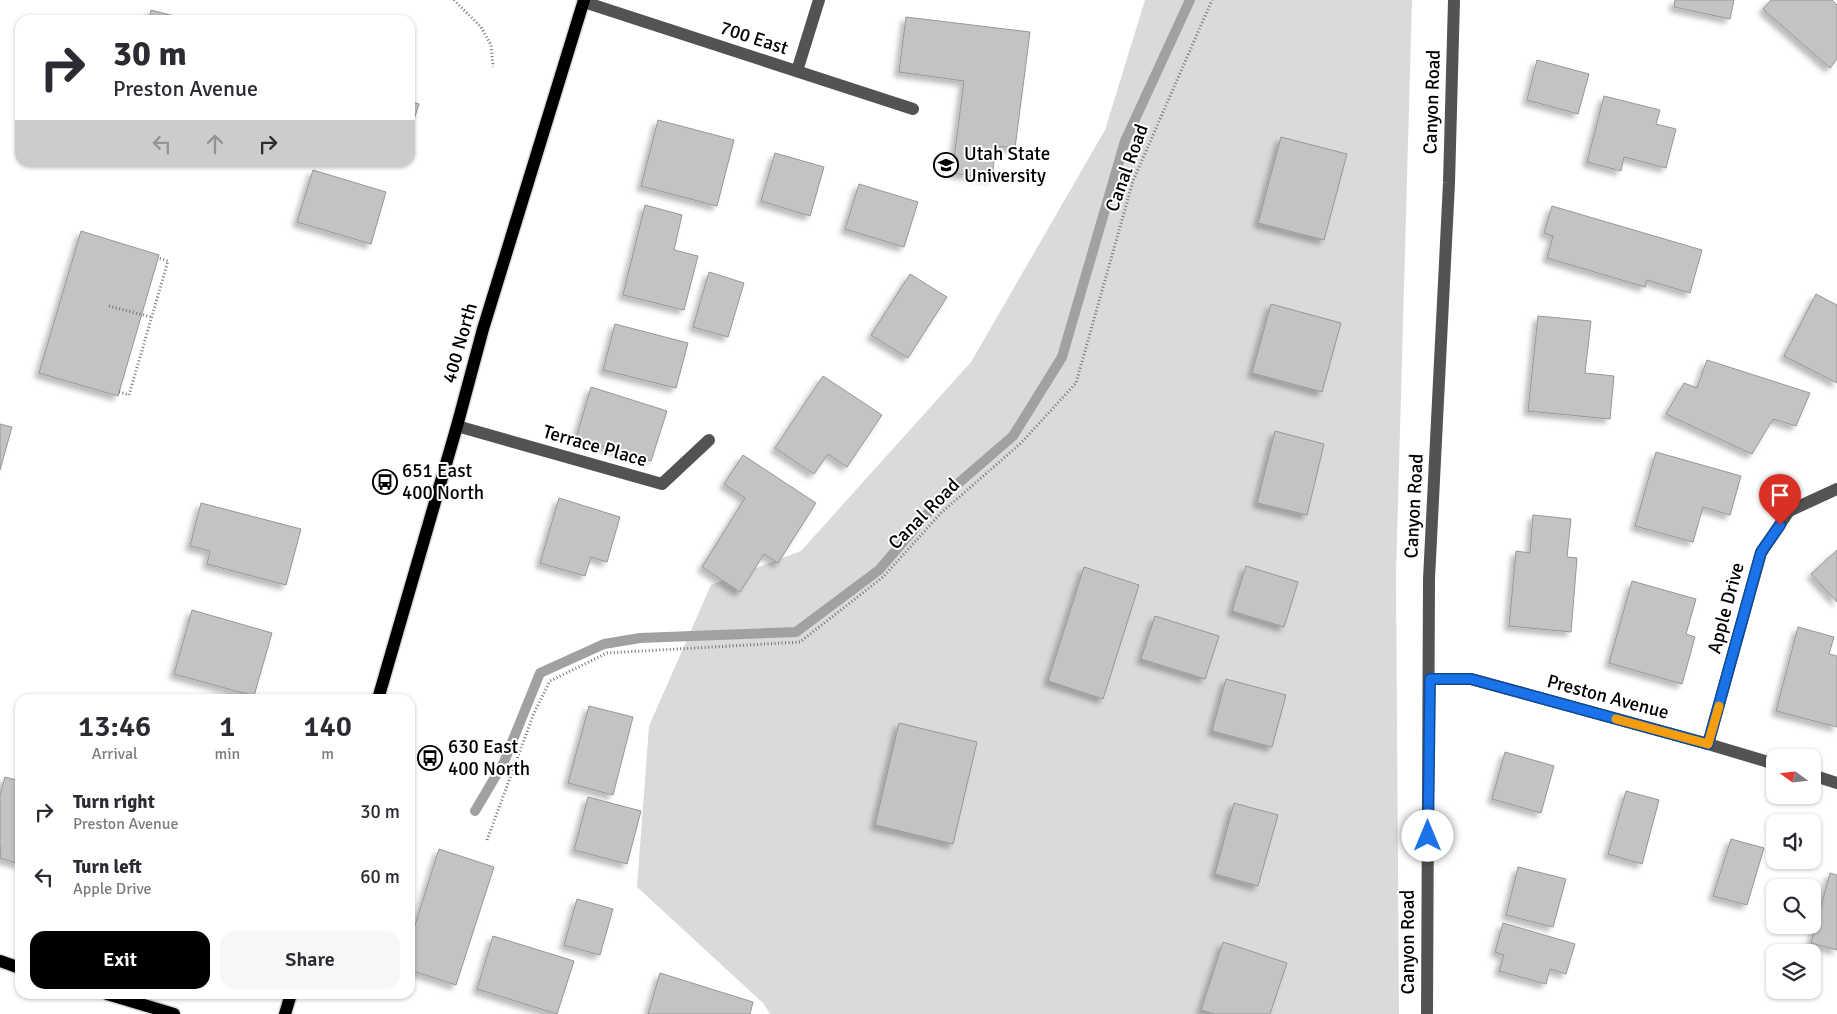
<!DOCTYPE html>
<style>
:root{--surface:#fff;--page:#f7f7f7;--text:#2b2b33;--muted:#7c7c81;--accent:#000}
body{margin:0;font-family:Signika,sans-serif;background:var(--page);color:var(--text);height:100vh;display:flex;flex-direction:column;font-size:19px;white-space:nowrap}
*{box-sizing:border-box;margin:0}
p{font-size:16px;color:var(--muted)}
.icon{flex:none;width:28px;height:28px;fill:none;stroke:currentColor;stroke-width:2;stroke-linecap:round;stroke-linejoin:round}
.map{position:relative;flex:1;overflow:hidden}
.sheet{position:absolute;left:15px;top:694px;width:400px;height:305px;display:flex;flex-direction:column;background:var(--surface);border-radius:15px;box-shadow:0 1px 4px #0004}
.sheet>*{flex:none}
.hud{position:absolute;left:15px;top:15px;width:400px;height:152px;border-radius:15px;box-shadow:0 1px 4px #0004;background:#fff;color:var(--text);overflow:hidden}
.needle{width:32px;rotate:285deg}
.tools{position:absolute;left:1766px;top:749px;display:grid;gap:10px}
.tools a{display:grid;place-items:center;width:55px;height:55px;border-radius:10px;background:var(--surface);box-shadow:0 1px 4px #0004;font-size:25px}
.pin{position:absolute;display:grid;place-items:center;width:42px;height:42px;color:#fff;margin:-51px -21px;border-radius:50% 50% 50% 0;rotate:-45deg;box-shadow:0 0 5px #0007}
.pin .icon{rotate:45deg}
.me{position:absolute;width:55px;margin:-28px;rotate:0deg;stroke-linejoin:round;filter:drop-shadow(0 0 4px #0008)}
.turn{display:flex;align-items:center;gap:18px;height:105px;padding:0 15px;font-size:22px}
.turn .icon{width:65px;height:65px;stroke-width:2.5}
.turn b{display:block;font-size:35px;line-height:42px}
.lanes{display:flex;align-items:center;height:48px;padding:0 15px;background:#0003;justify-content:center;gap:25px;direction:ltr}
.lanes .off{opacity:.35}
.eta{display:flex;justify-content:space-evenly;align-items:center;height:85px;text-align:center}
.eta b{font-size:30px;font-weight:600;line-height:35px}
.action{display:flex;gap:10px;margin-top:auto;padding:10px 15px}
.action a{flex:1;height:58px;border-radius:15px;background:var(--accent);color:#fff;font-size:20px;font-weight:600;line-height:58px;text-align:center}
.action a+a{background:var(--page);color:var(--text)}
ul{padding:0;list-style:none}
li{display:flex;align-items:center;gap:15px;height:65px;padding:0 15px}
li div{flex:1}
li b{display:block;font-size:19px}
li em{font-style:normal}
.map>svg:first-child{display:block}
</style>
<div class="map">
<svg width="1837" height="1014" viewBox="0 0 1837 1014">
<defs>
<filter id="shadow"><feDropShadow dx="-4.5" dy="4.5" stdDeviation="2.5" flood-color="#0004"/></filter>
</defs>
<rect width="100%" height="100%" fill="#fff"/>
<polygon fill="#dadada" points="1145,0 1412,0 1396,575 1399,1014 770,1014 763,1003 637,887 649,726 711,585 801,551 971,362 1105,130"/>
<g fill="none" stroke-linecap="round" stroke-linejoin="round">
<polyline stroke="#a1a1a1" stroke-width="10" points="475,811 504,762 540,673 604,644 640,638 796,632 879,570 939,500 1013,436 1062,357 1125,141 1190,0"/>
</g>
<g fill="#c3c3c3" stroke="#979797" filter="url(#shadow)">
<polygon points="1675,0 1734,0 1730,19 1674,7"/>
<polygon points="1771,0 1832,0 1837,5 1837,59 1830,68 1763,9"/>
<polygon points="151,10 178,17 177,20 149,20"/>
<polygon points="906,17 1030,32 1015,148 996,146 992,178 952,173 964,81 899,72"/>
<polygon points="1537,60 1589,74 1578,114 1527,100"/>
<polygon points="1604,96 1660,110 1656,124 1676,129 1666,168 1624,157 1621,171 1587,162"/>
<polygon points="410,101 419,104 410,132"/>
<polygon points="658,120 734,140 717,206 641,186"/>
<polygon points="1281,137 1347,154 1324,240 1258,223"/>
<polygon points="775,153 824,167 810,216 761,201"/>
<polygon points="313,170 386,192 371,244 297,222"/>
<polygon points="859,184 918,202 904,247 845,229"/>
<polygon points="645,205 682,215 674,250 698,256 684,310 623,295"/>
<polygon points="1552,206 1702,250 1690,293 1647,280 1645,287 1547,258 1553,236 1544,233"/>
<polygon points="81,231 159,255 118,396 39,373"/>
<polygon points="709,272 744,283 728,337 693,327"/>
<polygon points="910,274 947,297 908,358 871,335"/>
<polygon points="1816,294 1837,305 1837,383 1784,356"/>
<polygon points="1271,304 1341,323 1322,392 1252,373"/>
<polygon points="1538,316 1591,321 1585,373 1614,376 1610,419 1528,411"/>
<polygon points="615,324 688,343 676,388 603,370"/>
<polygon points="1707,360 1810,393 1796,426 1773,419 1752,454 1666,414 1684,383 1697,388"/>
<polygon points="823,376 882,415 847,467 828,454 814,474 775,448"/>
<polygon points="591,387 667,411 651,461 576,438"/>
<polygon points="0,424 12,427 0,470"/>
<polygon points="1275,431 1324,444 1307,515 1257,503"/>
<polygon points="1656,452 1741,476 1730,515 1703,507 1693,542 1635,526"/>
<polygon points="743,455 816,503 778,563 764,554 740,592 702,567 745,498 724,484"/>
<polygon points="559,498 620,517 607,562 591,557 585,576 540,563"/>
<polygon points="201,503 301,529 286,585 207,564 210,551 190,546"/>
<polygon points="1533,515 1571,519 1567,557 1577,558 1571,632 1509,626 1516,551 1530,553"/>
<polygon points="1837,550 1837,602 1811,574"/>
<polygon points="1246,566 1298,582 1284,627 1232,611"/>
<polygon points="1084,567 1139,585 1103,699 1048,681"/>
<polygon points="1632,581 1696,599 1686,634 1695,637 1682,684 1609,663"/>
<polygon points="192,610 272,633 254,696 174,674"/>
<polygon points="1155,616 1219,636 1205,679 1141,659"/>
<polygon points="1798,627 1834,637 1829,654 1837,656 1837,727 1776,711"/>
<polygon points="1226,679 1286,695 1272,747 1212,731"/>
<polygon points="589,706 633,717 613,795 568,783"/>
<polygon points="899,723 977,742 953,844 875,825"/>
<polygon points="1505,752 1554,766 1541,813 1492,799"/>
<polygon points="5,777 20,781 20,864 0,858 1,847 0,846 0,795"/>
<polygon points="1626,791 1659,800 1642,864 1608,854"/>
<polygon points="588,797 641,811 627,864 574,850"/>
<polygon points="1234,803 1278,815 1258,886 1215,874"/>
<polygon points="1731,839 1764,848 1747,905 1713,896"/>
<polygon points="439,849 494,867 456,985 410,970 410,941"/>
<polygon points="1518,867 1566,879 1553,927 1506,915"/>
<polygon points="1830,873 1837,875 1837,950 1811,943"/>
<polygon points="577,899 613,909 600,955 564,945"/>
<polygon points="1503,923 1575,944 1566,974 1550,969 1546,984 1499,971 1504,955 1495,952"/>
<polygon points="493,936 574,961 557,1014 477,989"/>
<polygon points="1223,942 1287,963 1270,1014 1214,1014 1201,1010"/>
<polygon points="660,973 753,1002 750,1014 648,1014"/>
</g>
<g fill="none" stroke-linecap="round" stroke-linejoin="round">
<defs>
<g id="major">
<polyline points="378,699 457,426 483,329 584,0"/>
<polyline points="0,961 20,968"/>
<polyline points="107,994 174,1014"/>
<polyline points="285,1014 291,994"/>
</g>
</defs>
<use href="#major" stroke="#dbdbdb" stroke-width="15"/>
<g stroke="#757575" stroke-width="3" stroke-dasharray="1 2.5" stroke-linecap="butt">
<polyline points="454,0 481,27 491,45 493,67"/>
<polyline points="109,306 151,317"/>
<polyline points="119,392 129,395 168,261 158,258"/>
<polyline points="487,840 534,713 550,681 607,653 800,642 883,577 941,513 1021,443 1076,383 1133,181 1212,0"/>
</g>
<g stroke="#535353" stroke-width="12">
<polyline points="584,2 913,109"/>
<polyline points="797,71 819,0"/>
<polyline points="457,426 662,484 709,440"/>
<polyline points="1429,679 1471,679 1708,744 1775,764"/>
<polyline points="1708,744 1761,553 1789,511 1837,489"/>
<polyline points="1812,775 1837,783"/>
<polyline points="1427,1014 1429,579 1449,183 1454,0"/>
</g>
<use href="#major" stroke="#000" stroke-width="12"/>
</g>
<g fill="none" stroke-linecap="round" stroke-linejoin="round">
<defs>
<polyline id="route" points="1428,836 1430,679 1471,679 1708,744 1761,552 1780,525"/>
</defs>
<use href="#route" stroke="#114b97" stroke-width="12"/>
<use href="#route" stroke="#1a73e8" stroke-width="9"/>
<polyline stroke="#f59e0b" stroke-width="9" points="1616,719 1708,744 1719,706"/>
</g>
<defs>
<symbol id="university-ring" viewBox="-11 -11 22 22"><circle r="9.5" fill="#fff" stroke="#000" stroke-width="1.5"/><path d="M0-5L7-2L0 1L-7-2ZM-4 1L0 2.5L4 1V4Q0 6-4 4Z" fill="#000"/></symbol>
<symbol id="bus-ring" viewBox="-11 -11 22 22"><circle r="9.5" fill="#fff" stroke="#000" stroke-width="1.5"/><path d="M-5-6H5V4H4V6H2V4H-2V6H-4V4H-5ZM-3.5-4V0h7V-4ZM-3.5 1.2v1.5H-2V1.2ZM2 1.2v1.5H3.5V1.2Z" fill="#000"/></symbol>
</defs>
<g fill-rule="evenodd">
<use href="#university-ring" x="932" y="151" width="28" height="28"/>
<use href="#bus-ring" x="371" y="468" width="28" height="28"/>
<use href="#bus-ring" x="416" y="744" width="28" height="28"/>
</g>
<g text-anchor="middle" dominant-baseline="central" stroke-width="4" stroke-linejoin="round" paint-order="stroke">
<g font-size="19" fill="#000" stroke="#fff">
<text transform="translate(754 38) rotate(18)">700 East</text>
<text transform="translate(1432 102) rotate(-88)">Canyon Road</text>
<text transform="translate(1127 168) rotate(-70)">Canal Road</text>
<text transform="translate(460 343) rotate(-74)">400 North</text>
<text transform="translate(595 446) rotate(16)">Terrace Place</text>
<text transform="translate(1414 506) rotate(-87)">Canyon Road</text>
<text transform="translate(924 514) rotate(-45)">Canal Road</text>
<text transform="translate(1726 608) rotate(-75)">Apple Drive</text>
<text transform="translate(1608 697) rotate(15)">Preston Avenue</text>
<text transform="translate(1408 942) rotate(-90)">Canyon Road</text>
</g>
<g font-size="19" fill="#000" stroke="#fff" text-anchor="start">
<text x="964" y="154">Utah State<tspan x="964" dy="22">University</tspan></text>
<text x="402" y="471">651 East<tspan x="402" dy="22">400 North</tspan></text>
<text x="448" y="747">630 East<tspan x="448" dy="22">400 North</tspan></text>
</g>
</g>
</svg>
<div class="tools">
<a><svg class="needle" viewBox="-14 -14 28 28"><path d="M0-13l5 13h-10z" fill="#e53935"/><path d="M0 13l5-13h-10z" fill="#7c7c81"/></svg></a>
<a><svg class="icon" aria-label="sound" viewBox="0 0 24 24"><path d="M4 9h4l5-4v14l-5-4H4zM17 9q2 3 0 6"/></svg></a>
<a><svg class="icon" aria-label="search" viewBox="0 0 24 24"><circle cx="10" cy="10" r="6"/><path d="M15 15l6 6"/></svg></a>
<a><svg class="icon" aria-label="layers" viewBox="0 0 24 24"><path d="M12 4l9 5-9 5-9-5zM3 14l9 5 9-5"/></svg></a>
</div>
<div class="pin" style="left:1780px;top:525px;background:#d93025"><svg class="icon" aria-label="arrive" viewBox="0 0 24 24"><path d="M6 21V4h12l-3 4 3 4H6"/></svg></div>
<svg class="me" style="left:1428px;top:836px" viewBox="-20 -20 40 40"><circle r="19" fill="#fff"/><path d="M0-13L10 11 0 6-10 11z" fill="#1a73e8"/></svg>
<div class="hud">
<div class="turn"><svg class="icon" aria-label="right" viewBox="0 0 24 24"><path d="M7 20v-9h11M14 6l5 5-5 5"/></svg><div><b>30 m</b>Preston Avenue</div></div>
<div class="lanes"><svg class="icon off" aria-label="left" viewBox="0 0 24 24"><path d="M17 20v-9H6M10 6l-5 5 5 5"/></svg><svg class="icon off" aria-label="ahead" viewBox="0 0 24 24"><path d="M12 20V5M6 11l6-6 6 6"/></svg><svg class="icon" aria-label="right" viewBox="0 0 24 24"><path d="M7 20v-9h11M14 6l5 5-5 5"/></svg></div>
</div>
<section class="sheet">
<div class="eta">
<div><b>13:46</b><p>Arrival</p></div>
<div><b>1</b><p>min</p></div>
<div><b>140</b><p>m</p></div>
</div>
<ul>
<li><svg class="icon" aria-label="right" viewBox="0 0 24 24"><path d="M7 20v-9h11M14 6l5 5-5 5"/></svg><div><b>Turn right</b><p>Preston Avenue</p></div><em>30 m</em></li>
<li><svg class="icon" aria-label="left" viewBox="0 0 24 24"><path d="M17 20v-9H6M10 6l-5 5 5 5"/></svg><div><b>Turn left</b><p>Apple Drive</p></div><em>60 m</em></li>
</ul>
<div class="action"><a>Exit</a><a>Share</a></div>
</section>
</div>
